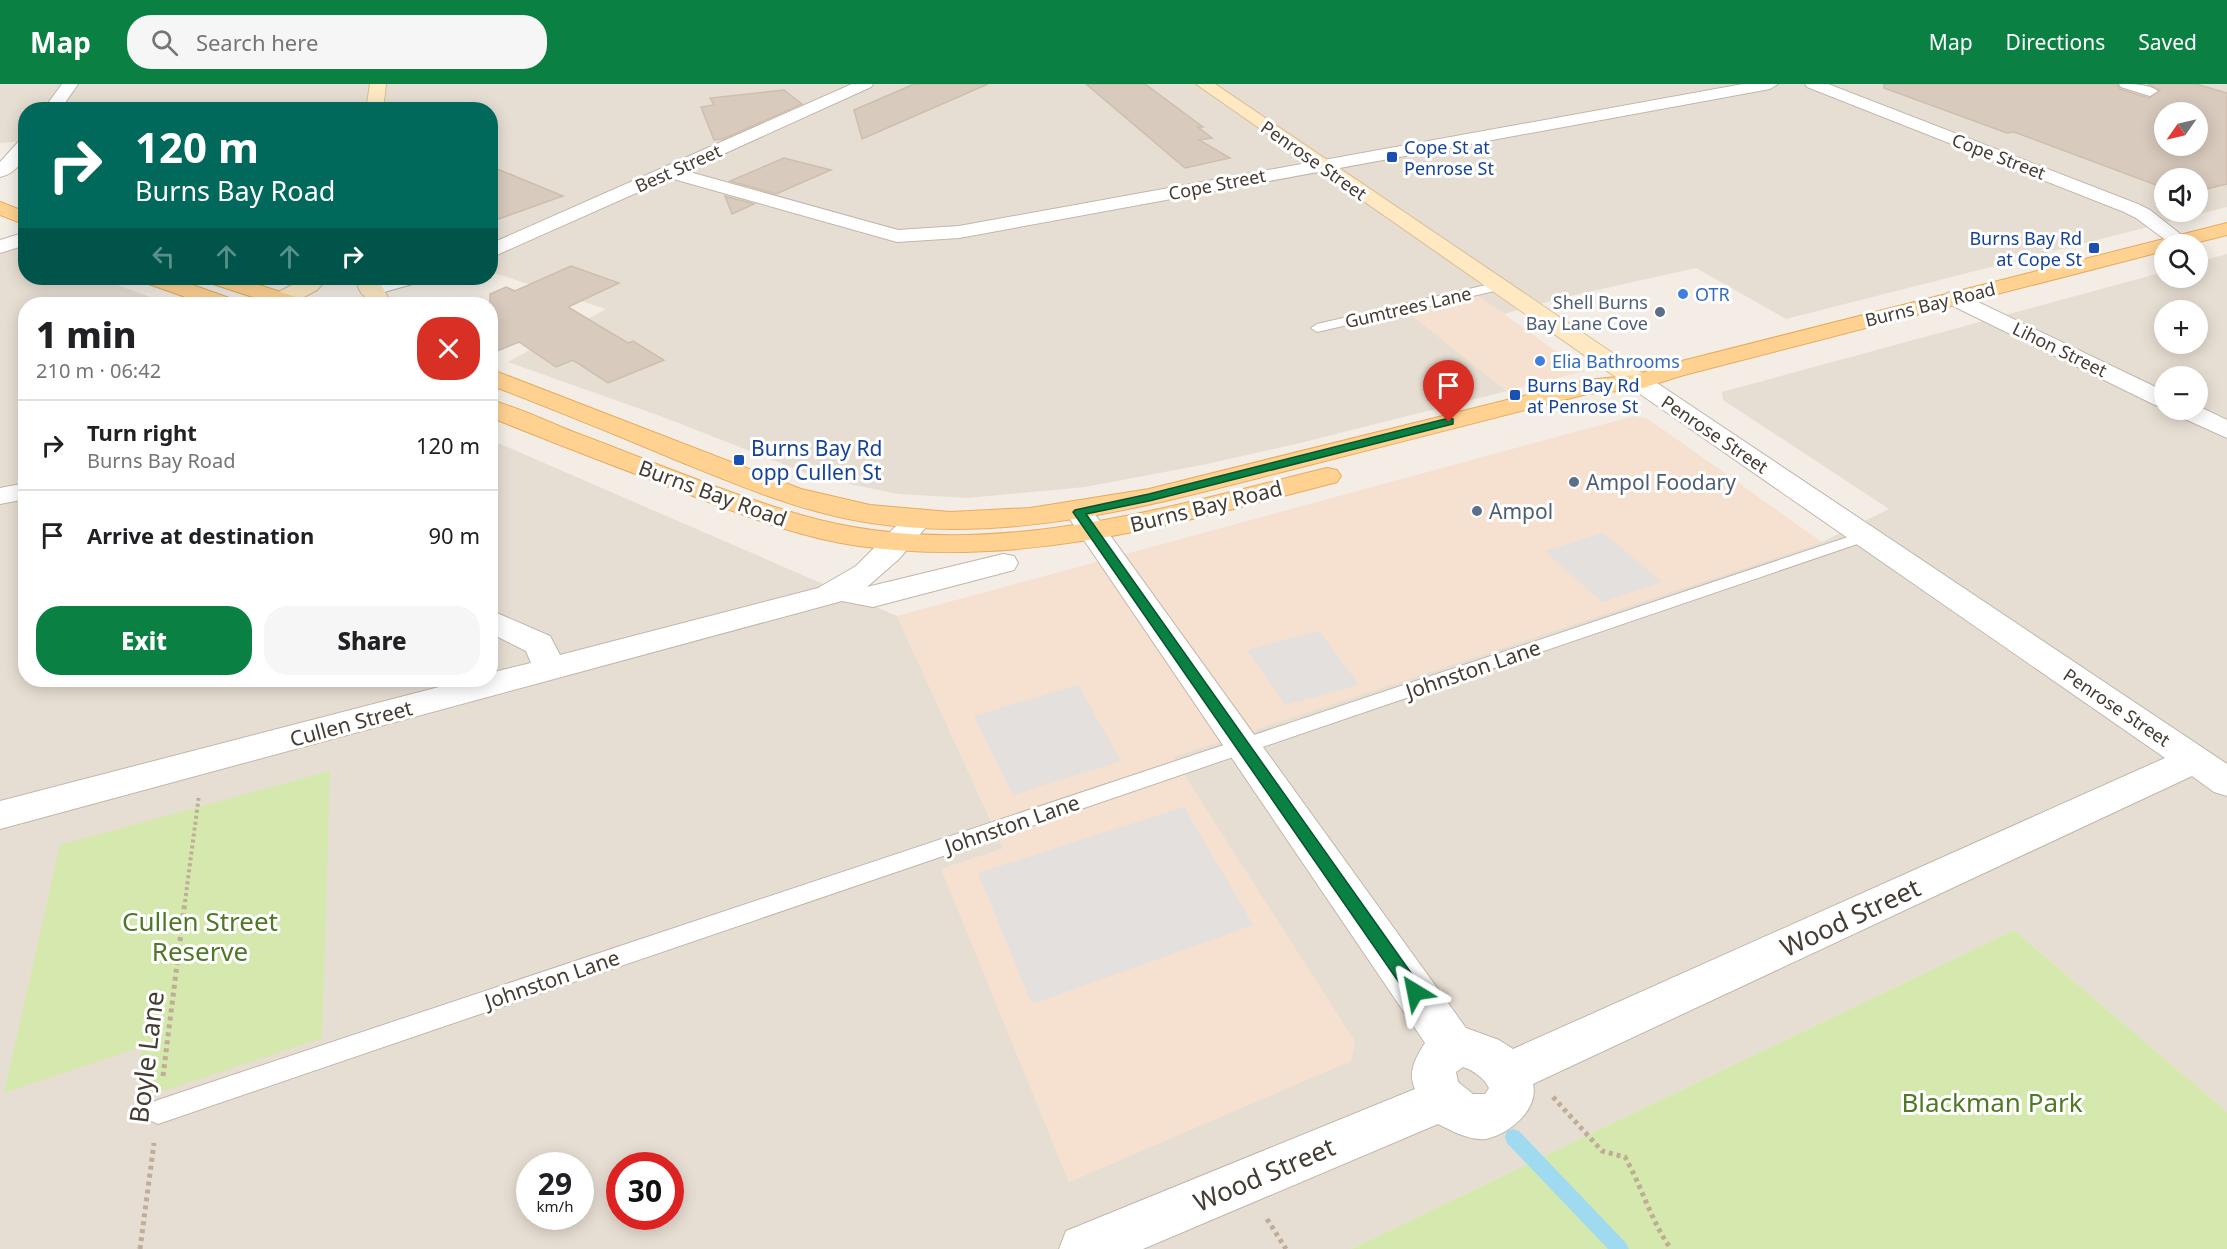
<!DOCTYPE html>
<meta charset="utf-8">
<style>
:root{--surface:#fff;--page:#f6f6f6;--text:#202124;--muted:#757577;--line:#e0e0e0;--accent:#0b8043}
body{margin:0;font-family:"Noto Sans",sans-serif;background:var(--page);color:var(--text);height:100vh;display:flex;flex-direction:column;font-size:22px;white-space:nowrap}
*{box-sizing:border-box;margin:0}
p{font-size:20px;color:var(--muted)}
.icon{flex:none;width:33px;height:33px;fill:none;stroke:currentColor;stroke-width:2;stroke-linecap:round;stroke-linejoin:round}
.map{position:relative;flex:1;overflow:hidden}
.side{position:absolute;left:18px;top:213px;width:480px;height:390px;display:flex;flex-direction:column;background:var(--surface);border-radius:24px;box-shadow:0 3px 15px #0003}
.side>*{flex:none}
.hud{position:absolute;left:18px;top:18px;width:480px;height:183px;border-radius:24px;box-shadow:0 3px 15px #0003;background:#00695c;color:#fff;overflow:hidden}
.needle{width:39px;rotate:236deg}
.controls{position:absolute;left:2154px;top:18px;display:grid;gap:12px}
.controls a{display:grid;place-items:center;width:54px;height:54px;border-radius:50%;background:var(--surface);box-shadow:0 3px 15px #0003;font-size:30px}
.speed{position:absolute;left:516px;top:1068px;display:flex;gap:12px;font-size:30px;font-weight:700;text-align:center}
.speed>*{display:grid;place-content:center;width:78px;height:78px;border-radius:50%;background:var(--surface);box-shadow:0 3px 15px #0003;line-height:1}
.speed small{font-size:15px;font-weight:400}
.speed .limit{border:9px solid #d22;background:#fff;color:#111}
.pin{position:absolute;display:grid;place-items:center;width:51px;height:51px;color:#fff;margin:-62px -26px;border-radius:50% 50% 50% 0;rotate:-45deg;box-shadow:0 0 6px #0007}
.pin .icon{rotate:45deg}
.me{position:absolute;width:66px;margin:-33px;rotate:325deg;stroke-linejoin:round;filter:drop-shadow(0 0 4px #0008)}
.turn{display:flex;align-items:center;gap:21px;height:126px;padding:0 18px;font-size:27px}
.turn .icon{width:78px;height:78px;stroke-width:2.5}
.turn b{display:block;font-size:42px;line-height:51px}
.lanes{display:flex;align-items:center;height:57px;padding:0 18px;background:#0003;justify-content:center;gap:30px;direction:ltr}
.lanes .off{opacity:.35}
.round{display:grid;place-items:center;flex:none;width:63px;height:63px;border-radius:24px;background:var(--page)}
.summary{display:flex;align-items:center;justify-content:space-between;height:102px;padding:0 18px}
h1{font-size:36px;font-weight:800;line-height:45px}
.cta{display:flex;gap:12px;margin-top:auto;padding:12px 18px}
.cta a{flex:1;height:69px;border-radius:24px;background:var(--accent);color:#fff;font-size:24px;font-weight:800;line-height:69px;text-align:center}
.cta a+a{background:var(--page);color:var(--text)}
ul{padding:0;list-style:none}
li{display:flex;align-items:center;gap:18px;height:90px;padding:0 18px;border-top:2px solid var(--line)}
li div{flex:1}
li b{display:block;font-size:22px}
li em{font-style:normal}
header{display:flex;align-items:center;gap:36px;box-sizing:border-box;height:84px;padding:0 30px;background:var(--accent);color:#fff}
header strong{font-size:28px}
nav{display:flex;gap:33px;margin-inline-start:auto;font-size:21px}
.search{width:420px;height:54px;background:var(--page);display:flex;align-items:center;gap:15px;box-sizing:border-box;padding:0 21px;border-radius:24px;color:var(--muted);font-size:22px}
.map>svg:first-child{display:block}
</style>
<header>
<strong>Map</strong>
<div class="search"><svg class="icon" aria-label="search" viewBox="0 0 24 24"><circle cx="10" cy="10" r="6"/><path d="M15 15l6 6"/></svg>Search here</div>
<nav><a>Map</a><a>Directions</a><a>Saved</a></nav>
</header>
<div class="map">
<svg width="2227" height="1165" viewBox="0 0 2227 1165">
<rect width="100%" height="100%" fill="#f3ede5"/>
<g fill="#e7ded3" fill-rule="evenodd">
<path d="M 0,0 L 2227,0 L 2227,123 L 1786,235 L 1696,184 L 1561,214 L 1504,230 L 1478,212 L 1408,228 L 1507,307 L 1300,359 L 1207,380 L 1085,403 L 968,414 L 898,410 L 816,393 L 663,333 L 508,278 L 606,225 L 491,188 L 490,26 L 26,26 L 25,57 L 0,59 ZM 2164,28 L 2198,28 L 2198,62 L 2164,62 ZM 2164,94 L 2198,94 L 2198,128 L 2164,128 Z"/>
<path d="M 0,156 L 25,166 L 26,194 L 98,194 L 169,220 L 26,220 L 26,596 L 490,596 L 491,356 L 897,532 L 1004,765 L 942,785 L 1069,1098 L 1350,977 L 1355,958 L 1172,673 L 1822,458 L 1889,425 L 1723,316 L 1722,308 L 2164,188 L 2164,194 L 2198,194 L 2198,178 L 2227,170 L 2227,1028 L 2014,846 L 1351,1165 L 0,1165 ZM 2164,226 L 2198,226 L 2198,260 L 2164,260 ZM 2164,292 L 2198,292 L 2198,326 L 2164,326 ZM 530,1082 L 580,1082 L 580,1132 L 530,1132 ZM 620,1082 L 670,1082 L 670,1132 L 620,1132 Z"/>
</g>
<g fill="#f6e0cf">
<polygon points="1478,212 1504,230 1584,287 1507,307 1407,228"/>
<polygon points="1634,332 1648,335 1822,458 1173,673 1355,958 1351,977 1069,1098 941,785 1004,764 897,532"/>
</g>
<g fill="#d5e8ad">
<polygon points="330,687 322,954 137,1016 141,963 4,1009 60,761"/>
<polygon points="2014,846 2227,1028 2227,1165 1351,1165"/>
</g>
<g fill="#e3e0dd">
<polygon points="1603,449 1662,498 1602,518 1545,467"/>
<polygon points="1319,547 1359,601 1285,621 1247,566"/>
<polygon points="1078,601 1121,677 1013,711 974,632"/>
<polygon points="1184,723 1253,841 1032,920 978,789"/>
</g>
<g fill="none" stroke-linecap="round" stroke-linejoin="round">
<polygon fill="#9fdaf1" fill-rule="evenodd" points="1513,1045 1519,1047 1626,1159 1629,1165 1608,1165 1507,1059 1505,1053 1507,1047"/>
</g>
<g fill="#d8cabd" stroke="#cfbead" stroke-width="1.5" fill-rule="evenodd">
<polygon points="914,0 988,0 862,55 854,26"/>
<polygon points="1086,0 1145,0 1203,43 1198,43 1212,54 1199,56 1230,74 1185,84"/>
<path d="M 1884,0 L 2117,0 L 2120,5 L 2149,14 L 2160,6 L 2148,0 L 2196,0 L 2227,9 L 2227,100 L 2198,107 L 2198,94 L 2164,94 L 2164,104 L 2014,48 L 2007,49 L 1884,4 ZM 2164,28 L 2198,28 L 2198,62 L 2164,62 Z"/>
<polygon points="784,6 802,20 723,55 714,56 701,23 714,21 710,14"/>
<polygon points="784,74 831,86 776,110 730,97"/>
<polygon points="490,82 563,112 490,138"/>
<polygon points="725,112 754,120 732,130"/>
<polygon points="571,182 619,199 568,223 628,259 633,257 664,276 608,299 573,276 556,283 519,258 490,270 490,210 506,203 515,207"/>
</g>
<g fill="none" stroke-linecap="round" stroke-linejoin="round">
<defs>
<g id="lane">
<polygon points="213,194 226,194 220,198"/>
<polygon points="1499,198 1503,199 1503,205 1317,248 1311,244 1317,240"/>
<polygon points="1866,447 1872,449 1874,452 1872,455 158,1040 149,1036 145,1028 149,1020 158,1016"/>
</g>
<g id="street">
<polygon points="62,0 78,0 60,26 43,26"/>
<polygon points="852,0 873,0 871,3 686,87 898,146 959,142 1743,0 1778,0 1770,5 959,154 897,158 670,94 490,174 490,160"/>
<polygon points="1805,0 1828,0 2138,120 2150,126 2188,156 2185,160 2171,160 2136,134 2124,128 1807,3"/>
<path d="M 2119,0 C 2132,0 2149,0 2158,7 L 2150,12 L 2121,3 Z"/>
<path d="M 26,55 C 26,73 20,88 0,93 L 0,78 L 20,56 Z"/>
<polygon points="26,148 26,161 0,169 0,156"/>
<polygon points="386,194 419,194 416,199 370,212 362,210 359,205 362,200"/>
<polygon points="1955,207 2164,307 2164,323 2155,321 1947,219 1944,214 1947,209"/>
<path d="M 1639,291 L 1648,293 L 2227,680 L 2227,712 L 2214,708 L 2192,692 L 1533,1000 C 1539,1026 1509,1050 1486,1055 C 1470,1057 1452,1047 1438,1040 L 1143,1165 L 1059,1165 L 1066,1147 L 1415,1005 C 1407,988 1416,973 1425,959 L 1065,428 L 1069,422 L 1079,419 L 1089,422 L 1466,944 L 1499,956 L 1513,965 L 2165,674 L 1630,303 L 1627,298 L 1630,293 ZM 1463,983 C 1473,986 1485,995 1489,1004 L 1485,1010 L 1473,1010 L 1458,998 L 1456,988 Z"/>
<polygon points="2198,322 2227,336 2227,354 2176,331 2172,326 2198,326"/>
<polygon points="26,399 26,415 0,420 0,404"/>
<polygon points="918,427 928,430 932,436 899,475 867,503 1003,470 1014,472 1018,479 1014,486 873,523 842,517 0,745 0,717 466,596 490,596 490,589 531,579 526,567 490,549 490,526 550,552 560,571 818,504 856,482 908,430"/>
</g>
<g id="secondary">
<polygon points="370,0 386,0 383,26 366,26"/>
<polygon points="1196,0 1215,0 1648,293 1651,298 1648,303 1639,305 1630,303"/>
<polygon points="305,194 328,194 317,206 291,220 269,220 273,211"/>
<polygon points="355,194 377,194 392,220 370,220 359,205"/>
</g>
<g id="primary">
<polygon points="0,118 26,128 26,141 0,131"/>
<path d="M 2227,139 L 2227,151 L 2191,160 L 2164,160 L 2164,167 L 1684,291 L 1639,305 L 1587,310 C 1486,336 1384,362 1282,388 C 1148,422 1011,460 871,439 C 803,429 740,402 676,376 C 614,350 553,325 490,301 L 490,285 L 801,405 L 870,421 L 950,428 L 1030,424 L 1149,405 L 1587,296 L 1636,291 L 1666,281 Z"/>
<polygon points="143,194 173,194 232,215 235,220 205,220 146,199"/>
<polygon points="207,194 238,194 302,215 305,220 274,220 210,199"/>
<path d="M 490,316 C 521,324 550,339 579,350 C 653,378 726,409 801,431 C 975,482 1157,426 1327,384 L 1337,386 L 1341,392 L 1337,398 C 1180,439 1022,485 859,462 C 794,453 733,427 672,404 C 612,381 551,358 490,333 Z"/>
</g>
</defs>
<use href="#lane" stroke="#c1b6aa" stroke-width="2"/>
<use href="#street" stroke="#c1b6aa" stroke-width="2"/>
<use href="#secondary" stroke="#d7bd96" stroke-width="2"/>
<use href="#primary" stroke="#e5ac60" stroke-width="2"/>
<polyline stroke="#c0ad98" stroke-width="4" stroke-dasharray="3 3" stroke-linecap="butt" points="185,818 199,711"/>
<g stroke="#c0ad98" stroke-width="5" stroke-dasharray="4 4" stroke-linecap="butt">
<polyline points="163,992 185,817"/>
<path d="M 1553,1013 L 1602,1067 L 1625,1073 C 1642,1103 1651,1137 1671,1165"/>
<polyline points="1267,1135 1286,1165"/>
<polyline points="140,1165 154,1059"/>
</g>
<use href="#lane" fill="#fff" fill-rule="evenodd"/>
<use href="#street" fill="#fff" fill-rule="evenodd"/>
<use href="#secondary" fill="#ffe9c3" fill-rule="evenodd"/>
<use href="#primary" fill="#ffd292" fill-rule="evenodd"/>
</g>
<polygon fill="#0b8043" stroke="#07532c" stroke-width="1.5" points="1449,334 1453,335 1453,340 1149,417 1086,430 1421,903 1424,908 1421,913 1415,916 1409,913 1073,428 1075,426 1149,410"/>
<g fill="#1a4fb4" stroke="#fff" stroke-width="2">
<rect x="1386" y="67" width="12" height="12" rx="3"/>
<rect x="2088" y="158" width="12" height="12" rx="3"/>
<rect x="1509" y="305" width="12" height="12" rx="3"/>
<rect x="733" y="370" width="12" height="12" rx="3"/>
</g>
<g fill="#3f7fe0" stroke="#fff" stroke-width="2">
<circle cx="1683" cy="210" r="6"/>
<circle cx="1540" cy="277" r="6"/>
</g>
<g fill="#5c6f8a" stroke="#fff" stroke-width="2">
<circle cx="1660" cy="228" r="6"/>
<circle cx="1574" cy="398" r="6"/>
<circle cx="1477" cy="427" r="6"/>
</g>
<g text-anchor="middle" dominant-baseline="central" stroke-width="6" stroke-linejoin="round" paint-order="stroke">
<g font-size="18" fill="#164399" stroke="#fff" text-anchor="start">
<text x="1404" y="63">Cope St at<tspan x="1404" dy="21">Penrose St</tspan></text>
<text x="2082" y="154" text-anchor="end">Burns Bay Rd<tspan x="2082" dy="21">at Cope St</tspan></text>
<text x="1527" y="301">Burns Bay Rd<tspan x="1527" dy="21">at Penrose St</tspan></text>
</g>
<g font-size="18" fill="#453c34" stroke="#fff">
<text transform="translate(1999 72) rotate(21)">Cope Street</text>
<text transform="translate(1314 76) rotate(35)">Penrose Street</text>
<text transform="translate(678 84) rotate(-24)">Best Street</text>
<text transform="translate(1217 100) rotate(-11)">Cope Street</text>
<text transform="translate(1930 220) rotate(-14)">Burns Bay Road</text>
<text transform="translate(1408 223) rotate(-13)">Gumtrees Lane</text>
<text transform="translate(2060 265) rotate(26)">Lihon Street</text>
<text transform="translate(1715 350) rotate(34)">Penrose Street</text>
<text transform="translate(2117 623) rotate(34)">Penrose Street</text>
</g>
<g font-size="18" fill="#366cbe" stroke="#fff" text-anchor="start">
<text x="1695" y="210">OTR</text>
<text x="1552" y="277">Elia Bathrooms</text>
</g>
<g font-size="18" fill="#4e5e75" stroke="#fff" text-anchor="end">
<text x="1648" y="218">Shell Burns<tspan x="1648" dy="21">Bay Lane Cove</tspan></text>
</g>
<g font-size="21" fill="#164399" stroke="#fff" text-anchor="start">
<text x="751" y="364">Burns Bay Rd<tspan x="751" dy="24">opp Cullen St</tspan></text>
</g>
<g font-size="21" fill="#4e5e75" stroke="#fff" text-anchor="start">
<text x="1586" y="398">Ampol Foodary</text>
<text x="1489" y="427">Ampol</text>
</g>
<g font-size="21" fill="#453c34" stroke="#fff">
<text transform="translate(713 409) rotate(20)">Burns Bay Road</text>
<text transform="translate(1206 422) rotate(-14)">Burns Bay Road</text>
<text transform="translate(1473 585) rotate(-19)">Johnston Lane</text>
<text transform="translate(351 639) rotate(-15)">Cullen Street</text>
<text transform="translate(1012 740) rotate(-19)">Johnston Lane</text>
<text transform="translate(552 895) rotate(-19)">Johnston Lane</text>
</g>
<g font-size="26" fill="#453c34" stroke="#fff">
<text transform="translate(1850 833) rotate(-25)">Wood Street</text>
<text transform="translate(146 973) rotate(-83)">Boyle Lane</text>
<text transform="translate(1264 1090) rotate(-23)">Wood Street</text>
</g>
<g font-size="26" fill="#507827" stroke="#fff">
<text x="200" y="837">Cullen Street<tspan x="200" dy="30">Reserve</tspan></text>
<text x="1992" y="1018">Blackman Park</text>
</g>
</g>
</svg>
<div class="controls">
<a><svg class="needle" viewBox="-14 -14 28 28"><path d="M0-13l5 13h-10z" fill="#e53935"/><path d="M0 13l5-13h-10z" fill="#757577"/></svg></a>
<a><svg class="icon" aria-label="sound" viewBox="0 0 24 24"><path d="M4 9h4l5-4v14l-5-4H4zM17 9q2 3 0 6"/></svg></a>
<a><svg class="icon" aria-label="search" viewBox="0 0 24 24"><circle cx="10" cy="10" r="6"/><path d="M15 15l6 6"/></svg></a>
<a>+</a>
<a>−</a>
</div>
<div class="speed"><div>29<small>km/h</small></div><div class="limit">30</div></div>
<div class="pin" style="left:1449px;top:338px;background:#d93025"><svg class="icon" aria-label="arrive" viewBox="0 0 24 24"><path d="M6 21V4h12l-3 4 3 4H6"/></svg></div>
<svg class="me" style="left:1415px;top:908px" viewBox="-20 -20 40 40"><path d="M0-17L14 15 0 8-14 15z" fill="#0b8043" stroke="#fff" stroke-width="4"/></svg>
<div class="hud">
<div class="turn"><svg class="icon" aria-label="right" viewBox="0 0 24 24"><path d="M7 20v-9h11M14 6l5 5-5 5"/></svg><div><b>120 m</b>Burns Bay Road</div></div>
<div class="lanes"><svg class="icon off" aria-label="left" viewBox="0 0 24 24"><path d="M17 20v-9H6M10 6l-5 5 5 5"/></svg><svg class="icon off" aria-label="ahead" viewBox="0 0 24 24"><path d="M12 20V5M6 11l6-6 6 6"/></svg><svg class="icon off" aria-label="ahead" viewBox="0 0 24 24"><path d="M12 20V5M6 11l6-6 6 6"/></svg><svg class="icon" aria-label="right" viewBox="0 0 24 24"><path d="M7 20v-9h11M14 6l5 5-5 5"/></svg></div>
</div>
<section class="side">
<div class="summary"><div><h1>1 min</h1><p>210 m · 06:42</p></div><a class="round" style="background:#d93025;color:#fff"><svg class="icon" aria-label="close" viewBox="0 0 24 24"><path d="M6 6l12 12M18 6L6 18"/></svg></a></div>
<ul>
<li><svg class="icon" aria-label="right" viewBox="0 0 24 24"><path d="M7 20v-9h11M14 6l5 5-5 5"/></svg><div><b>Turn right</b><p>Burns Bay Road</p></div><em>120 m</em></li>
<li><svg class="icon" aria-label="arrive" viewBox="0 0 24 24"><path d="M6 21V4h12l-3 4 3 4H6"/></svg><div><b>Arrive at destination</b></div><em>90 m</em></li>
</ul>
<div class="cta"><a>Exit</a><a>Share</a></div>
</section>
</div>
